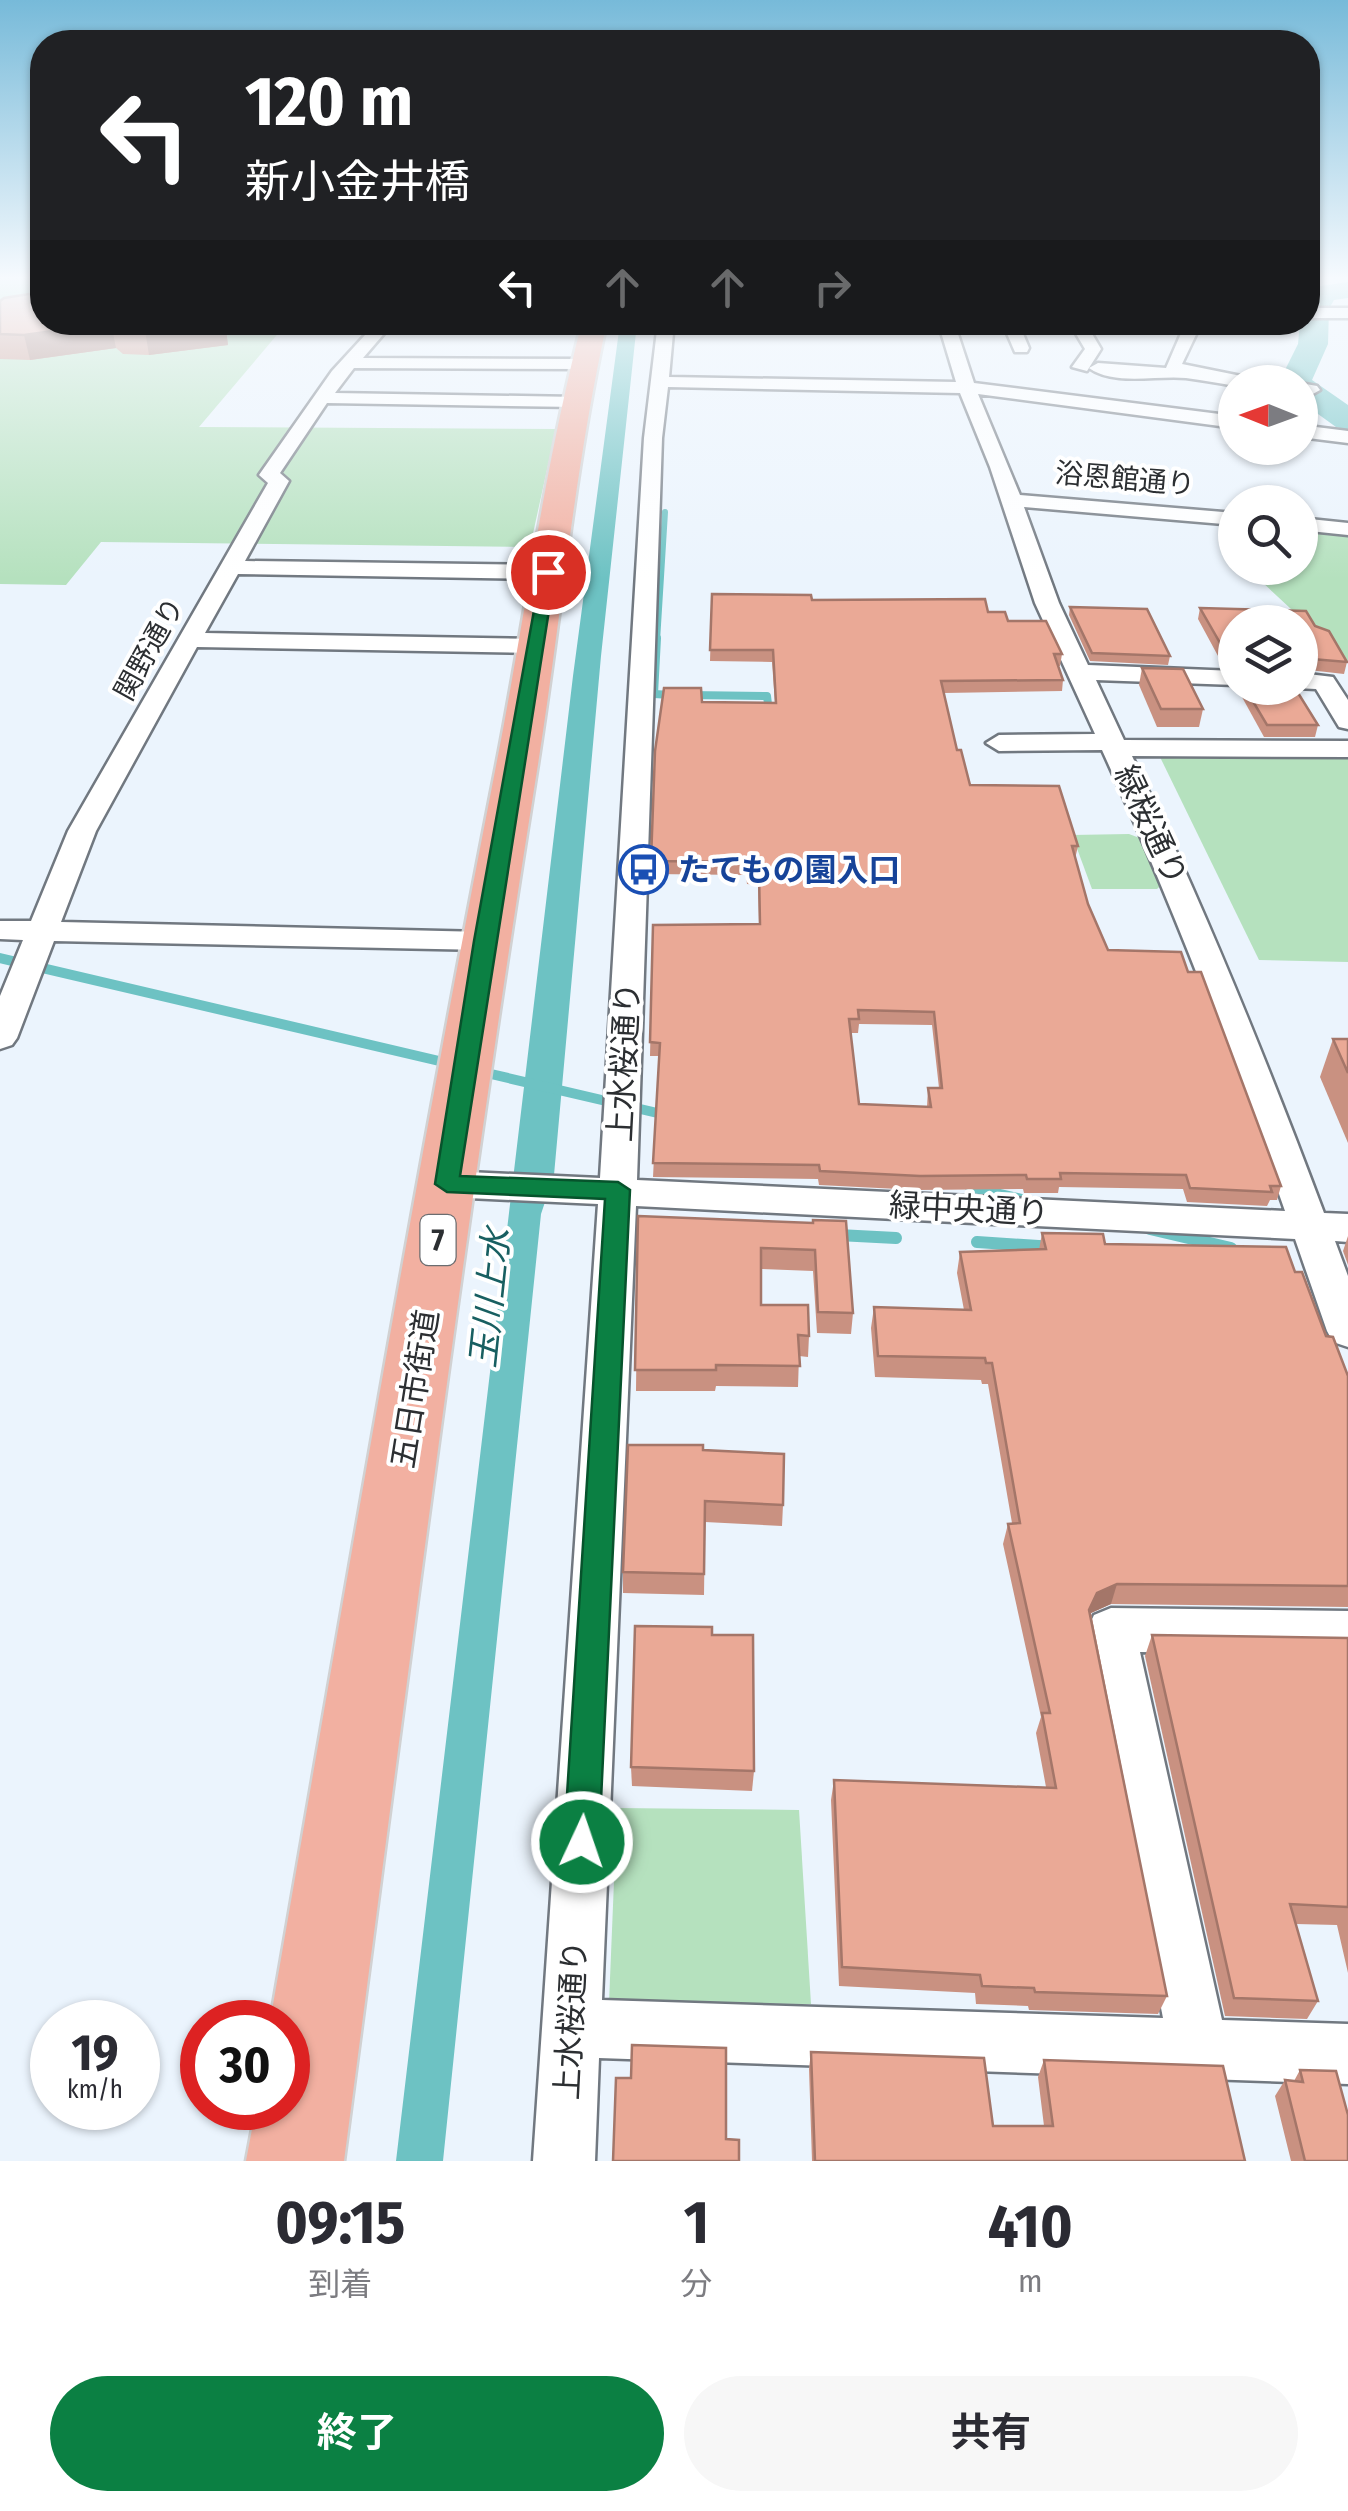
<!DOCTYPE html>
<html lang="ja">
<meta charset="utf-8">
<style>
:root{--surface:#fff;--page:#f7f7f7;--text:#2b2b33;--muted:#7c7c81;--accent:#0b8043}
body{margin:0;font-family:"Fira Sans Condensed","Noto Sans JP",sans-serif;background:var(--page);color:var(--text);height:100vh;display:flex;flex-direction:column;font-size:38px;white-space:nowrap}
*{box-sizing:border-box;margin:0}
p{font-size:32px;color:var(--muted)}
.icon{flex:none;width:55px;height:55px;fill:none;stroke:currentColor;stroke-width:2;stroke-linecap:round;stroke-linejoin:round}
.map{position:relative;height:2161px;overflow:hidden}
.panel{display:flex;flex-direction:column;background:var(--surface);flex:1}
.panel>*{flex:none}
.banner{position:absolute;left:30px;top:30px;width:1290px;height:305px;border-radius:40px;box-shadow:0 2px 8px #0004;background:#202124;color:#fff;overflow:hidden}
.needle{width:65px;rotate:271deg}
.buttons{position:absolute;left:1218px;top:365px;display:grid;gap:20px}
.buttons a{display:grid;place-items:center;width:100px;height:100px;border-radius:50%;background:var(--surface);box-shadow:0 2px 8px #0004;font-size:50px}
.speed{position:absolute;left:30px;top:2000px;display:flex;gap:20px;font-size:50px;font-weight:700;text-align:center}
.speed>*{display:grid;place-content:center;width:130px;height:130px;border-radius:50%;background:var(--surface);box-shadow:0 2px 8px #0004;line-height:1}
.speed small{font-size:25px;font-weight:400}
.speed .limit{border:15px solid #d22;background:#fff;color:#111}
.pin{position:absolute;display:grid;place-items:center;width:85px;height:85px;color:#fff;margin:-42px;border:5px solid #fff;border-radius:50%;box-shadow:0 2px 10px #0007}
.me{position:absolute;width:110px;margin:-55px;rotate:3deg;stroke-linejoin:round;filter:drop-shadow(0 0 8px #0008)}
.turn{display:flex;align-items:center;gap:35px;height:210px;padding:0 50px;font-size:45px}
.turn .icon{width:130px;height:130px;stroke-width:2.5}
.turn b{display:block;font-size:70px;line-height:85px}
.lanes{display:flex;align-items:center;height:95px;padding:0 50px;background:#0003;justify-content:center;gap:50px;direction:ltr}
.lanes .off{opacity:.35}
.eta{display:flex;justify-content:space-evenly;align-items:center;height:170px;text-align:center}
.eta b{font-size:60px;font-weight:700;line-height:70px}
.button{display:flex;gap:20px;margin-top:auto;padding:20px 50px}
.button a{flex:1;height:115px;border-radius:60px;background:var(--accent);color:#fff;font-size:40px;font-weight:700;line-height:115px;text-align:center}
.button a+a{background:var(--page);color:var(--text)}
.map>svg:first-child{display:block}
</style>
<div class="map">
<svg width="1348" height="2161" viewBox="0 0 1348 2161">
<rect width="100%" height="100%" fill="#ebf4fd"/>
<g fill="#b5e1be">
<polygon points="0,277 42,277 42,322 287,323 199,427 556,429 530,547 101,542 66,585 0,584"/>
<polygon points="1300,526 1348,530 1348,662 1247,568 1300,568"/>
<polygon points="1160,757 1348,759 1348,962 1259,960"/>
<polygon points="1129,834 1145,840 1165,882 1157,889 1092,889 1072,835"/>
<polygon points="617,1808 799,1810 811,2004 609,2003"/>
</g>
<polygon fill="#6dc2c3" points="620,323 637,323 601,656 554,1175 541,1214 443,2161 396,2161 573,676"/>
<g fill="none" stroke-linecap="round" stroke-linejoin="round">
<polyline stroke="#6dc2c3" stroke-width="6" points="657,641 665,512"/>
<g stroke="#6dc2c3" stroke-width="8">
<polyline points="657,638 654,694 672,695"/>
<polyline points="689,695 767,696 769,712"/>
</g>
<g stroke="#6dc2c3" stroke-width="10">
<polyline points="0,958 452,1064"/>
<polyline points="478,1071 666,1115"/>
<polyline points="970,1187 1031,1201"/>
</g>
<g stroke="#6dc2c3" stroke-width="12">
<polyline points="1150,1229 1231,1248"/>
<polyline points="838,1235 896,1238"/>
<polyline points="977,1242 1054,1247"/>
</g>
<polygon fill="#6dc2c3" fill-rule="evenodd" points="1348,282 1348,298 1334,300 1329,309 1328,344 1312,380 1348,405 1348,430 1336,427 1300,401 1300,382 1279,382 1298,344 1300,322 1308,322 1308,298 1314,287"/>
<defs>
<g id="street">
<rect x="1308" y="308" width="40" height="10"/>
<polygon points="377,322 394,322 363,358 586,359 595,364 586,369 354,368 335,393 577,397 586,402 577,407 327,403 280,473 289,481 245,561 548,565 559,572 548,579 238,574 205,633 538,639 550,646 538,653 197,647 96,831 61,922 484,932 495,934 500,941 495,948 484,950 54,941 17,1038 12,1045 0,1049 0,996 23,940 0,939 0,921 31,921 68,831 268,483 259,475 332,371"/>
<path d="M 658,322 L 674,322 L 669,377 L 956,382 L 938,322 L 954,322 L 974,383 L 1235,416 L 1235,428 L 978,394 L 1020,495 L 1235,513 L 1235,525 L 1024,507 L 1059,603 L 1088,665 L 1235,671 L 1235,685 L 1096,680 L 1124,740 L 1348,741 L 1348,757 L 1132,756 C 1204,906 1266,1058 1324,1213 L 1348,1214 L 1348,1242 L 1335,1241 L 1348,1276 L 1348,1347 L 1333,1342 L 1327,1331 L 1295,1239 L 636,1206 L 602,2000 L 1163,2018 L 1087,1630 L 1094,1615 L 1111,1608 L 1348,1611 L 1348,1655 L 1140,1652 L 1222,2020 L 1348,2024 L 1348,2084 L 599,2058 L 595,2161 L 533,2161 L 598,1204 L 447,1197 L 434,1193 L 428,1184 L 434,1175 L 447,1171 L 600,1178 L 644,438 ZM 668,387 L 960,393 L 990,467 L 1035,603 L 1095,734 L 999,735 L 986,743 L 999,751 L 1102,750 C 1171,901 1230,1054 1285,1211 L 637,1180 L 662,438 Z"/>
<polygon points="1002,322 1018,322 1029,348 1027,352 1015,352"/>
<polygon points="1069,322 1085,322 1101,349 1087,371 1072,367 1085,349"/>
<path d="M 1186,322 L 1202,322 L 1182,364 L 1251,378 L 1253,382 L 1235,382 L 1235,386 C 1219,383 1202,380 1186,378 C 1157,375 1114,386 1089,368 L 1098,363 L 1166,368 Z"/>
<polygon points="1300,383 1317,386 1320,390 1311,395 1300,393"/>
<polygon points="1300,425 1348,431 1348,443 1300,437"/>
<polygon points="1300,518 1348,523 1348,535 1300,530"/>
<polygon points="1300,673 1333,677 1348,700 1348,729 1339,727 1316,689 1296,688 1300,688"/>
</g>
<path id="primary" d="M 582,322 L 607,322 C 573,475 560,630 535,783 C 462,1241 405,1701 344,2161 L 246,2161 L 256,2108 L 288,2108 L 288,2022 L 270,2022 C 343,1603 414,1183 496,766 C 525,618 544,468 582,322 Z"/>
</defs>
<use href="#street" stroke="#717880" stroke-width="5"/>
<use href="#primary" stroke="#d1d1d2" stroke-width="5"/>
<use href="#street" fill="#fff" fill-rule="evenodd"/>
<use href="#primary" fill="#f2b0a1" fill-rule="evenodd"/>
</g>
<g fill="#c99181" fill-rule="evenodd">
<polygon points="0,301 225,322 228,345 149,355 123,354 116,348 30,360 0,359"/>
<path d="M 712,594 L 988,612 L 1008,621 L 1062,654 L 1060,666 L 1058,666 L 1063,680 L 1062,691 L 944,693 L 957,750 L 970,785 L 1078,846 L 1075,859 L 1088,904 L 1108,950 L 1188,972 L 1281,1186 L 1277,1200 L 1270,1200 L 1267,1206 L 1187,1202 L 1183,1189 L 1059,1187 L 1058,1193 L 1024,1193 L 1023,1189 L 918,1190 L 819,1185 L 818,1179 L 653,1177 L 659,1056 L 650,1056 L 653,925 L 759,924 L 758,885 L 747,884 L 746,875 L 651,874 L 651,861 L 702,702 L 775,703 L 772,662 L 710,661 ZM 859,1024 L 932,1025 L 939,1088 L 928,1088 L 927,1107 L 859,1104 L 851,1033 L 858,1033 Z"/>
<polygon points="1070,607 1170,656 1168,665 1090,661 1069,615"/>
<polygon points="1200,608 1315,626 1347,662 1344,674 1300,669 1235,622 1235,668 1224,667 1198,619"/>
<polygon points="1142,668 1203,709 1199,727 1157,727 1139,685"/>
<polygon points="1237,688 1295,688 1318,725 1315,737 1264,737"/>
<polygon points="1333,1039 1348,1039 1348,1143 1320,1077"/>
<polygon points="638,1216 813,1223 853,1313 851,1334 817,1333 813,1271 761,1269 761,1305 809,1336 808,1357 799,1356 798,1387 716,1386 715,1391 636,1391"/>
<polygon points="1042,1233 1295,1272 1348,1376 1348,1607 1111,1604 1091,1613 1167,1996 1158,2014 1029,2010 1028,2006 976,2004 975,1993 839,1986 831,1800 834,1780 1046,1787 1036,1733 1041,1717 1003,1544 1008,1524 1012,1523 988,1384 982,1384 981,1380 875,1377 871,1328 874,1307 964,1310 957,1273 960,1252 1039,1250"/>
<polygon points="1348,1236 1348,1265 1343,1251"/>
<polygon points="703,1450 783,1505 782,1526 705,1522 704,1595 623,1593 623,1572"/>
<polygon points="1152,1635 1348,1638 1348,1973 1337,1925 1296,1924 1318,2001 1307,2019 1225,2016 1145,1656"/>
<polygon points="631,1767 754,1771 752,1791 632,1786"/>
<polygon points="811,2052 993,2126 1044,2126 1038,2077 1044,2060 1245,2161 812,2161 809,2069"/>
<polygon points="1300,2070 1348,2161 1291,2161 1275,2096 1285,2080 1294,2081"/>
</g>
<g fill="#a47669">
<polygon points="205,322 225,322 228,345 149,355 145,330"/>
<polygon points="111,323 116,348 30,360 24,335"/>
<polygon points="1117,1584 1111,1604 1091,1613 1089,1610 1097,1593"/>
</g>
<g fill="#eaa996" stroke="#a47669" stroke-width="2.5" fill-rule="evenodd">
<polygon points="42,292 42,322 205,322 145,330 118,329 111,323 24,335 0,334 0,301 4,298"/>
<path d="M 712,594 L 811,595 L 812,600 L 985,599 L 988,612 L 1005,612 L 1008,621 L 1046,621 L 1062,654 L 1054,654 L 1063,680 L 941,681 L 957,750 L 961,750 L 970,785 L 1059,786 L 1078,846 L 1072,846 L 1088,904 L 1108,950 L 1181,952 L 1188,972 L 1201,972 L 1281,1186 L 1270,1186 L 1272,1192 L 1190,1188 L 1186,1175 L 1060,1173 L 1061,1179 L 1027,1179 L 1026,1175 L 920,1176 L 820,1171 L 819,1165 L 653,1163 L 660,1043 L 650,1042 L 653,925 L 760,924 L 759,872 L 747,871 L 747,862 L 651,861 L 655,751 L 664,688 L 701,688 L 702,702 L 776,703 L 773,650 L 710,650 ZM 858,1010 L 934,1012 L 942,1088 L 928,1088 L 931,1107 L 859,1104 L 849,1019 L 859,1019 Z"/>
<polygon points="1070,607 1147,609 1170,656 1092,653"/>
<polygon points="1200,608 1306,611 1315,626 1329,631 1347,662 1300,658 1300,622 1235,622 1235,656 1227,655"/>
<polygon points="1142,668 1183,669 1203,709 1161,709"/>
<polygon points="1245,688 1295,688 1318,725 1267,725"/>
<polygon points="1333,1039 1348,1039 1348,1073"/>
<polygon points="638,1216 813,1223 813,1220 846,1221 853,1313 818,1312 815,1250 761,1248 761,1305 808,1305 809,1336 798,1335 800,1366 716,1365 716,1370 635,1370"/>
<polygon points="1042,1233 1103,1234 1105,1244 1286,1247 1295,1272 1302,1272 1326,1336 1333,1337 1348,1376 1348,1586 1117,1584 1097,1593 1089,1610 1167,1996 1035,1992 1034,1988 982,1986 980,1975 842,1967 834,1780 1056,1788 1042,1713 1050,1713 1008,1524 1020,1523 992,1363 986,1363 985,1358 878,1356 874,1307 971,1310 960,1252 1046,1249"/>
<polygon points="628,1445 703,1445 703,1450 784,1454 783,1505 705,1501 704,1574 623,1572"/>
<polygon points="635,1626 712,1627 712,1635 753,1635 754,1771 631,1767"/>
<polygon points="1152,1635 1348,1638 1348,1907 1290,1904 1318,2001 1234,1998"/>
<polygon points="632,2045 726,2048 726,2139 739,2140 739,2161 613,2161 616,2078 631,2078"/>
<polygon points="811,2052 984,2058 993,2126 1053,2126 1044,2060 1223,2066 1245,2161 815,2161"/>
<polygon points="1300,2070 1336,2071 1348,2115 1348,2161 1305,2161 1285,2080 1303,2082"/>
</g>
<linearGradient id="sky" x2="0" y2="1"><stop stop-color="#77bad9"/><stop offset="0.48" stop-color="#f6fafe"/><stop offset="1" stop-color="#f6fafe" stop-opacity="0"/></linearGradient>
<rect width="1348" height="579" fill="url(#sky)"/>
<polygon fill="#0b8043" stroke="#07532c" stroke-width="2.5" points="548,567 555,572 460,1176 618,1182 630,1190 599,1842 594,1855 582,1860 569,1855 564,1842 605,1199 447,1192 435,1184 474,941 541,572"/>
<defs>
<symbol id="bus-ring" viewBox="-11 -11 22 22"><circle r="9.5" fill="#fff" stroke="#1a4fb4" stroke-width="1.5"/><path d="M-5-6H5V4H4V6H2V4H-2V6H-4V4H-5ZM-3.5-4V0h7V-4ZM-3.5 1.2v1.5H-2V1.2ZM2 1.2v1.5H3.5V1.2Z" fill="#1a4fb4"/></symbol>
</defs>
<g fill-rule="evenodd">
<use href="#bus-ring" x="616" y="842" width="55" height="55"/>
</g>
<g text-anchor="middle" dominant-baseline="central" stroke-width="8" stroke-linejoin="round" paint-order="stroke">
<g font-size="28" fill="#2c2f32" stroke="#fff">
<text transform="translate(1125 479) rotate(5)">浴恩館通り</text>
<text transform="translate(149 649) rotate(-61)">関野通り</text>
</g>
<rect fill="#fff" stroke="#6b6d70" stroke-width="2.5" x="420.5" y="1215" width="35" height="50" rx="8"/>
<g font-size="30" font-weight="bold" fill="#2c2f32">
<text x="438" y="1240">7</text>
</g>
<g font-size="32" fill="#2c2f32" stroke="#fff">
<text transform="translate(1151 825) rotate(65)">緑桜通り</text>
<text transform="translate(624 1062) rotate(-87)">上水桜通り</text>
<text transform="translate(969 1209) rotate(3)">緑中央通り</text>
<text transform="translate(415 1389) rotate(-81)">五日市街道</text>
<text transform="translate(571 2020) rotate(-87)">上水桜通り</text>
</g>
<g font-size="32" font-weight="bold" fill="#164399" stroke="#fff" text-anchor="start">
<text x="678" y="870">たてもの園入口</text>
</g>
<g font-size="35" font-style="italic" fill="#185f61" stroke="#fff">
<text transform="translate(490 1298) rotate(-84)">玉川上水</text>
</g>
</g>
</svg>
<div class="buttons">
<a><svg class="needle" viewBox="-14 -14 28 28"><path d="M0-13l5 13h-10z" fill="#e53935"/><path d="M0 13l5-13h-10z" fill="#7c7c81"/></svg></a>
<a><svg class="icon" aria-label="search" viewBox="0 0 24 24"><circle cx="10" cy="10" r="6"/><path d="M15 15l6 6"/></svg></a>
<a><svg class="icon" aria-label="layers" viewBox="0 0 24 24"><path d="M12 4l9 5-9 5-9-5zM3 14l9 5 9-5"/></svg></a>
</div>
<div class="speed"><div>19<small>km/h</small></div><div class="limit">30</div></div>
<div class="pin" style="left:548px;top:572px;background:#d93025"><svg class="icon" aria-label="arrive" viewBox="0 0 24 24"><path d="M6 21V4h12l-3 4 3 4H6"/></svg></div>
<svg class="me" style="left:582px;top:1842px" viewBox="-20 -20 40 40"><circle r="17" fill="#0b8043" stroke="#fff" stroke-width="3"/><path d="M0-11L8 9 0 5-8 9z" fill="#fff"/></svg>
<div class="banner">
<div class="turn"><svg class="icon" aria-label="left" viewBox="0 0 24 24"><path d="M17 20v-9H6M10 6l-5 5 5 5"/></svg><div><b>120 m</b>新小金井橋</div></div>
<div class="lanes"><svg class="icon" aria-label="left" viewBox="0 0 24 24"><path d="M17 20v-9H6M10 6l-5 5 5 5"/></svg><svg class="icon off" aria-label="ahead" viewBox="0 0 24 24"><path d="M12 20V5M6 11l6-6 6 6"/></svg><svg class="icon off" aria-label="ahead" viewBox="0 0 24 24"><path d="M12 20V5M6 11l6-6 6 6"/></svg><svg class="icon off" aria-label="right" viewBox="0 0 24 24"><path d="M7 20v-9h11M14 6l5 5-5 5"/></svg></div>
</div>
</div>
<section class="panel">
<div class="eta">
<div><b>09:15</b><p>到着</p></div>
<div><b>1</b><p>分</p></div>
<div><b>410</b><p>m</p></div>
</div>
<div class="button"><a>終了</a><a>共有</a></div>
</section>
